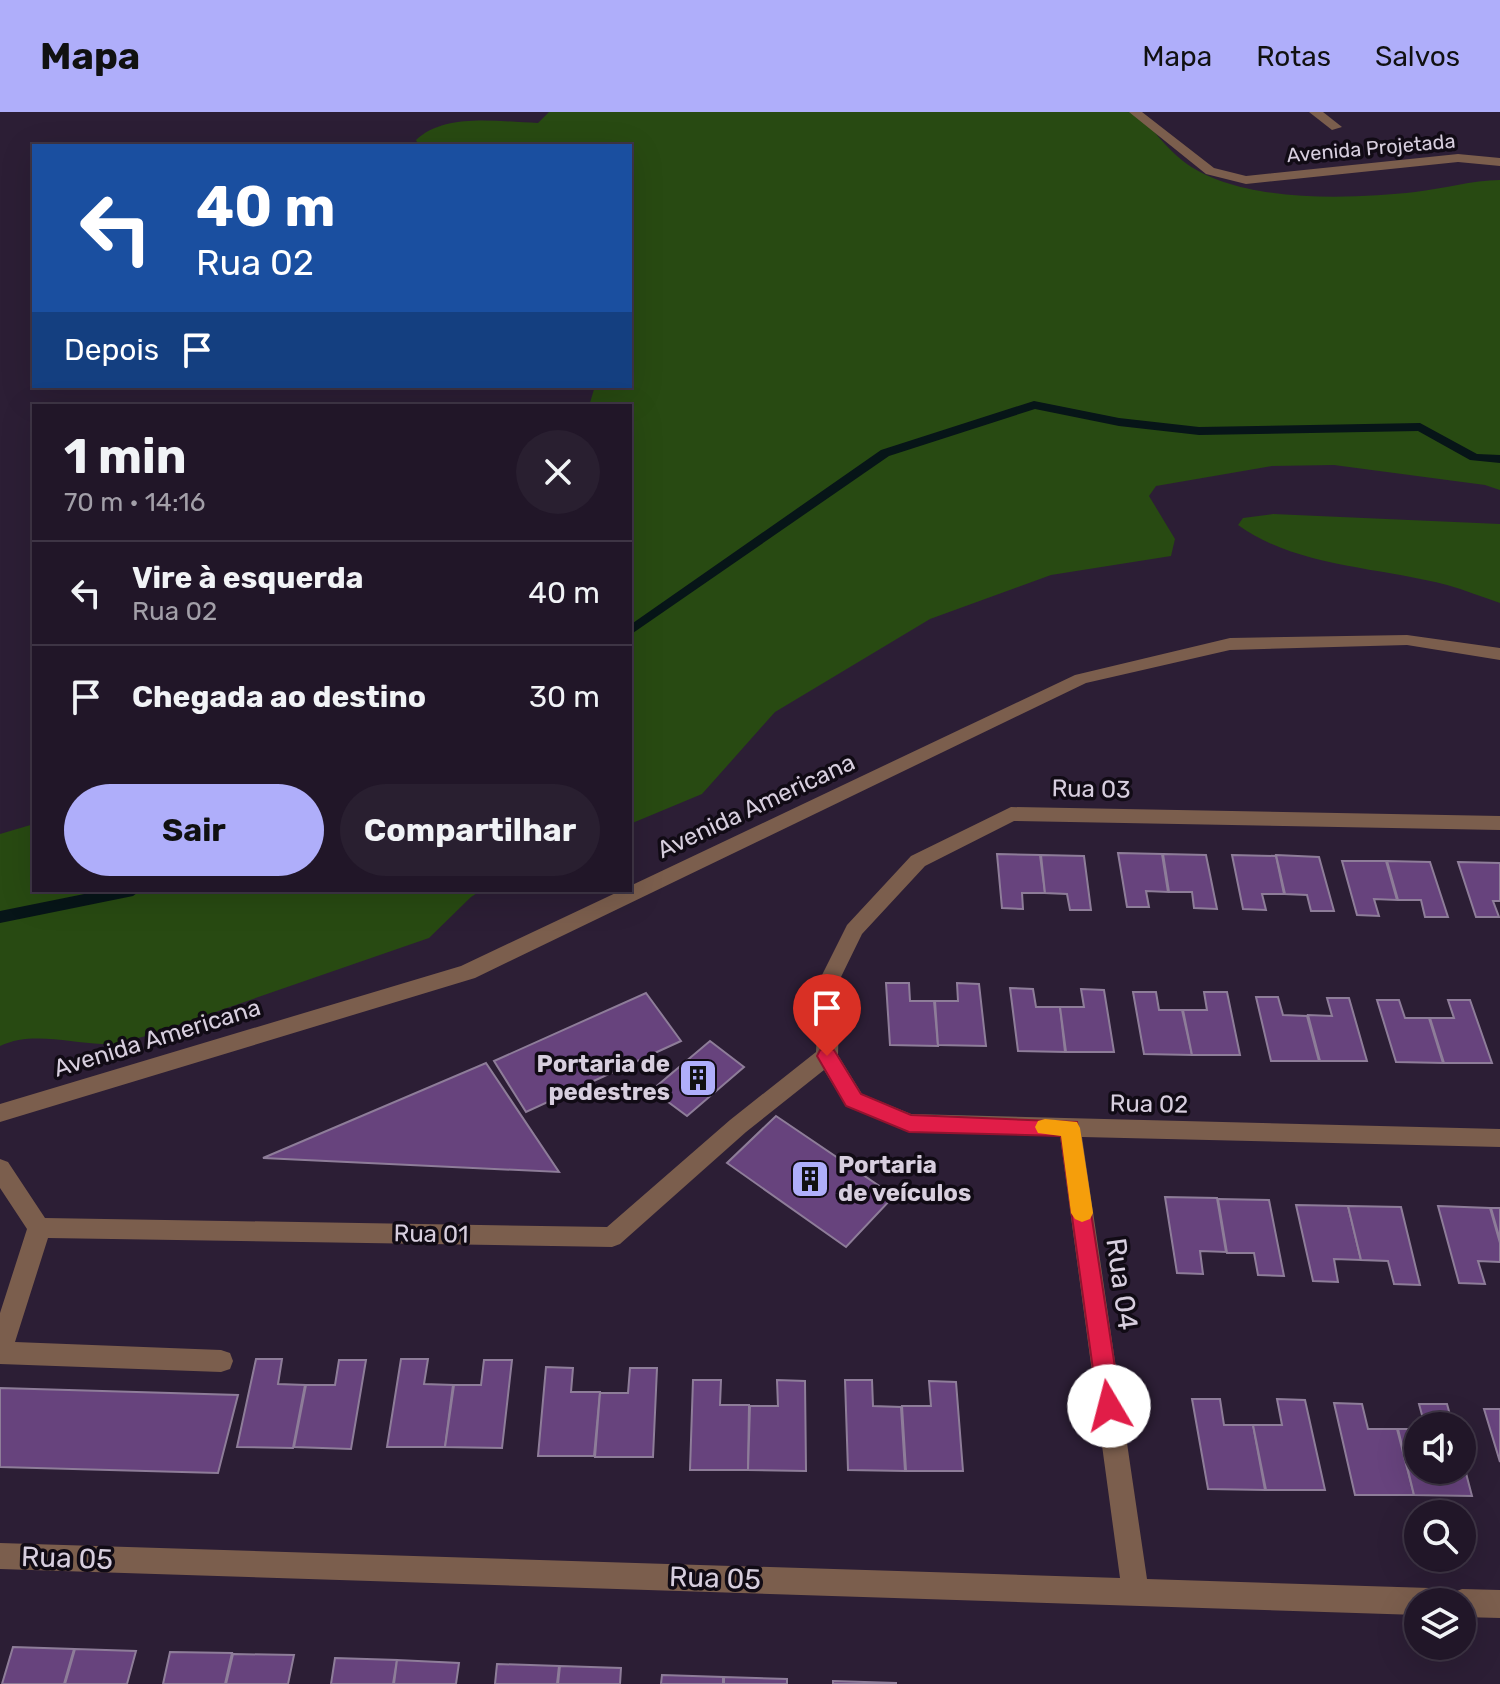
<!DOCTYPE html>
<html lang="pt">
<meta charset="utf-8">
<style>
:root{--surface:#211628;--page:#291f30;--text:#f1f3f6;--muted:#a29fa8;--line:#3e3545;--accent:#afaefa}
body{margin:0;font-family:Rubik,sans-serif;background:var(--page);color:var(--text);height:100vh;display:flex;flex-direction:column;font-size:30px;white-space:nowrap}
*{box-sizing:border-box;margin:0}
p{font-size:26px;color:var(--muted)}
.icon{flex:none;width:44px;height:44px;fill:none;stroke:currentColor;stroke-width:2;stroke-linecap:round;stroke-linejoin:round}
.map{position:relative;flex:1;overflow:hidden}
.panel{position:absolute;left:32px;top:292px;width:600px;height:488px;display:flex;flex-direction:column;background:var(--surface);border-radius:0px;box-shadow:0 8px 32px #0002,0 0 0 2px var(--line)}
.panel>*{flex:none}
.guide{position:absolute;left:32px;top:32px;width:600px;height:244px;border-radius:0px;box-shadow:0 8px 32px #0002,0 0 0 2px var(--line);background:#1a4fa0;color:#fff;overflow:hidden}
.buttons{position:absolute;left:1404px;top:1300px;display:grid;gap:16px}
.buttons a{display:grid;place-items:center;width:72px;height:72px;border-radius:50%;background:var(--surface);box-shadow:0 8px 32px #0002,0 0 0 2px var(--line);font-size:40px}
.pin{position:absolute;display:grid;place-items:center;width:68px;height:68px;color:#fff;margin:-82px -34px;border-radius:50% 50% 50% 0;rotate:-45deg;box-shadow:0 0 8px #0007}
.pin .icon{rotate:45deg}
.me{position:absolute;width:88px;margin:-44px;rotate:352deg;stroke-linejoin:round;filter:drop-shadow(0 0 6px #0008)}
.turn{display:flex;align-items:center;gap:28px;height:168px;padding:0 32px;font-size:36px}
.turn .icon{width:104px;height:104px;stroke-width:2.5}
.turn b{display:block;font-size:56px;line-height:68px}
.then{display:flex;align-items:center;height:76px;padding:0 32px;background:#0003;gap:16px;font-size:30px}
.round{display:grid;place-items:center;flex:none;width:84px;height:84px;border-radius:42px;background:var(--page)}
.overview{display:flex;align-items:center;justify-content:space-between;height:136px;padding:0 32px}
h1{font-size:48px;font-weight:700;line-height:60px}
.primary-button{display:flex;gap:16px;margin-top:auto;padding:16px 32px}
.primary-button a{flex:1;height:92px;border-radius:48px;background:var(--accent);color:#111;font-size:32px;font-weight:700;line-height:92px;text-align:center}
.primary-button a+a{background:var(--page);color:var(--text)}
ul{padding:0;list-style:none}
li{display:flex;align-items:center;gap:24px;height:104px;padding:0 32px;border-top:2px solid var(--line)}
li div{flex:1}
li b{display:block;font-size:30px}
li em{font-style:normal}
header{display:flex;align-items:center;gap:48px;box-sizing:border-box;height:112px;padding:0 40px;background:var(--accent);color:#111}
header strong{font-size:38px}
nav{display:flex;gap:44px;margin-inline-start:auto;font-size:28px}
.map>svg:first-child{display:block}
</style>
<header>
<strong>Mapa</strong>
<nav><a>Mapa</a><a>Rotas</a><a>Salvos</a></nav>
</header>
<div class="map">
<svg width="1500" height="1572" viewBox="0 0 1500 1572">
<rect width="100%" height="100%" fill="#2c1e35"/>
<g fill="#284a12">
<path d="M 549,0 L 1137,0 C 1152,16 1166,36 1183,49 C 1238,92 1350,87 1415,80 C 1443,77 1472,68 1500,68 L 1500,378 L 1485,373 L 1334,353 L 1272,354 L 1156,374 L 1149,384 L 1175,427 L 1171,444 L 1051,463 L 930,507 L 775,600 L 702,682 L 630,712 L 630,294 L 589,294 L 595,274 L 630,274 L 630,34 L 419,34 L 416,28 C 445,0 500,10 538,11 Z"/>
<path d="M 1273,402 L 1500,412 L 1500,491 C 1482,485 1465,478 1447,473 C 1379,455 1296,455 1238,413 L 1243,406 Z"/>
<path d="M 34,712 L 34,778 L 482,778 L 471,785 L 429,826 L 146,924 C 132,927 116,933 102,932 C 69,931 32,919 0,934 L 0,722 Z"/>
</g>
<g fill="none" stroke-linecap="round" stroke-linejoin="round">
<g fill="#071518" fill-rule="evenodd">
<polygon points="1034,289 1119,306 1199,315 1420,311 1477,342 1500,343 1500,351 1470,348 1418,319 1199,323 1119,314 1035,297 889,344 630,523 630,513 881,338"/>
<polygon points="104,778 141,778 133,784 0,811 0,799"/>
</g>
</g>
<g fill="#67437d" stroke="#8e7d99" stroke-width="2">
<polygon points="1118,741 1162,742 1168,780 1146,779 1149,795 1127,795"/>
<polygon points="997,742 1040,743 1045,781 1022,781 1023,797 1002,796"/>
<polygon points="1163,742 1206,743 1217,797 1194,796 1192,780 1169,780"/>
<polygon points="1041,743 1084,744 1091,798 1070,798 1067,782 1045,781"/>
<polygon points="1232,743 1276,744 1284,782 1262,782 1266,798 1243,797"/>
<polygon points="1276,743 1319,745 1334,799 1311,799 1307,783 1285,782"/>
<polygon points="1342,749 1386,749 1397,788 1374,787 1379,804 1357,803"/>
<polygon points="1387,749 1430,750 1448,805 1425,805 1421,788 1398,788"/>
<polygon points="1458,750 1500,751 1500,789 1493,789 1499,805 1476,805"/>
<polygon points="886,871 909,871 910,889 934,889 938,934 890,933"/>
<polygon points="957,871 979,872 986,934 938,933 935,889 958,889"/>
<polygon points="1010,876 1033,877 1036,895 1060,895 1065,940 1018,939"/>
<polygon points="1081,877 1104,878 1114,940 1066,940 1060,895 1084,895"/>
<polygon points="1133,880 1156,880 1159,898 1182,898 1192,943 1144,942"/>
<polygon points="1204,880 1227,880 1240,943 1192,943 1183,898 1207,898"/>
<polygon points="646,881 681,929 526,1000 494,949"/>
<polygon points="1256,885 1278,885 1283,903 1307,904 1319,949 1271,949"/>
<polygon points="1327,886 1349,886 1367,949 1320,949 1308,903 1332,904"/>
<polygon points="1377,888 1399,888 1405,906 1429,906 1443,951 1396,950"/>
<polygon points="1448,888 1470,888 1492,951 1444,951 1430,906 1454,906"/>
<polygon points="710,929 744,955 687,1004 652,978"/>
<polygon points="486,951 559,1060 263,1046"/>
<polygon points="776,1004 894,1084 846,1135 727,1051"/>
<polygon points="1165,1085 1217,1086 1226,1140 1200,1139 1203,1162 1177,1161"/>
<polygon points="1218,1087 1269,1088 1284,1164 1258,1163 1254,1141 1227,1141"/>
<polygon points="1296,1093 1348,1094 1361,1148 1334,1147 1338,1170 1313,1169"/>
<polygon points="1348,1094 1401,1095 1420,1173 1394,1172 1388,1149 1361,1148"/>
<polygon points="1438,1094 1490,1096 1500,1131 1500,1150 1478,1149 1485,1172 1459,1171"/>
<polygon points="1491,1096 1500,1096 1500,1128"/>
<polygon points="256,1247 282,1247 278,1272 305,1273 293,1336 237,1335"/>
<polygon points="401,1247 428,1247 424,1272 453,1273 445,1335 387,1335"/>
<polygon points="339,1248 366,1248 351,1337 294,1335 306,1273 335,1273"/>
<polygon points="484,1248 512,1248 502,1336 445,1335 454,1273 481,1273"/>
<polygon points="546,1255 573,1256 571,1280 600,1280 594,1344 538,1344"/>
<polygon points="630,1256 657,1256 653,1345 595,1345 600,1281 628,1281"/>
<polygon points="693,1268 721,1268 720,1293 749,1293 748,1358 690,1358"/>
<polygon points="777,1268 805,1269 806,1359 748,1358 750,1294 778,1294"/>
<polygon points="845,1268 872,1268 873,1294 901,1295 905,1359 848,1358"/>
<polygon points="929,1269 956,1270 963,1359 906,1359 902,1294 931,1294"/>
<polygon points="0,1276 238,1283 218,1361 0,1355"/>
<polygon points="1192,1287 1220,1287 1224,1313 1253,1313 1265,1378 1208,1377"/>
<polygon points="1277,1287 1305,1288 1325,1378 1266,1378 1253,1313 1282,1313"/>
<polygon points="1334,1291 1362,1292 1368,1317 1397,1317 1414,1383 1355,1383"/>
<polygon points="1419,1292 1447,1292 1453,1314 1425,1314"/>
<polygon points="1484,1297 1500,1297 1500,1350"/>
<polygon points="1398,1317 1418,1317 1418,1358 1462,1358 1462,1346 1472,1384 1414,1383"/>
<polygon points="13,1535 74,1537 64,1572 2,1572"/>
<polygon points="75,1537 136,1539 127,1572 65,1572"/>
<polygon points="170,1540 232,1541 225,1572 163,1572"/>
<polygon points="233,1542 294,1543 288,1572 226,1572"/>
<polygon points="335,1546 397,1548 393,1572 331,1572"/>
<polygon points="397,1548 459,1551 456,1572 394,1572"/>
<polygon points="497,1552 559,1554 557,1572 495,1572"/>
<polygon points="560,1554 621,1556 620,1572 558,1572"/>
<polygon points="662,1563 723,1565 723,1572 661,1572"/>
<polygon points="724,1565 787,1567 787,1572 724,1572"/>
<polygon points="833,1569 896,1571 896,1572 833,1572"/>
</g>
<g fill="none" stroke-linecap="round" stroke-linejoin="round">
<g fill="#7b5e4d" fill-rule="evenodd">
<polygon points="1129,0 1142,0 1214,56 1246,64 1458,42 1500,46 1500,54 1458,50 1246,72 1206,62"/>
<polygon points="1309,0 1323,0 1342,15 1332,18"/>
<polygon points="1407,523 1500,536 1500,548 1407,533 1230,538 1086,571 475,866 0,1010 0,992 461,854 622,778 630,778 630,774 1075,563 1230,526"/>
<polygon points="1011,695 1500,704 1500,718 1014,709 925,754 862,822 840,867 838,943 862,982 911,1002 1500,1017 1500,1035 1082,1025 1147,1467 1430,1476 1440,1480 1444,1490 1418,1490 1418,1503 0,1457 0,1431 1120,1466 1060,1024 909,1020 846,994 824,958 746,1020 620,1132 612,1135 48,1126 15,1230 221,1238 230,1241 233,1249 230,1257 221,1260 0,1252 0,1201 27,1117 0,1076 0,1047 8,1050 45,1106 607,1115 730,1008 816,940 820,867 847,813 911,744"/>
<polygon points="1462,1477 1500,1478 1500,1506 1462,1505 1462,1490 1449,1490 1452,1481"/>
</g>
</g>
<polygon fill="#e11d48" stroke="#92132f" stroke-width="2" points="827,936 834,938 861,982 911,1003 1077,1010 1121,1294 1118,1302 1109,1305 1101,1302 1098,1294 1061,1024 909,1020 846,994 817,944 820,938"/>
<polygon fill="#f59e0b" points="1045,1007 1077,1010 1080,1016 1093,1101 1090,1107 1082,1110 1075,1107 1071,1101 1061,1024 1038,1021 1035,1015 1038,1009"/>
<defs>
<symbol id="building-square" viewBox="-11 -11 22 22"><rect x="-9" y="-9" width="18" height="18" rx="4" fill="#afaefa" stroke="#110b15"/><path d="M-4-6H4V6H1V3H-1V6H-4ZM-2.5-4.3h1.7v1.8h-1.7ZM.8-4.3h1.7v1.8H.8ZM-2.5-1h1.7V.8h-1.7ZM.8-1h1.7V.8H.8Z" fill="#111"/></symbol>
</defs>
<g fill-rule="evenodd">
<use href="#building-square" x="676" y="944" width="44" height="44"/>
<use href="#building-square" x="788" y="1045" width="44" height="44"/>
</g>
<g text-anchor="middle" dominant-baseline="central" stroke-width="7" stroke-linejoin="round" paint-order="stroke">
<g font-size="20" fill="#d7cede" stroke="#110b15">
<text transform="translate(1371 36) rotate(-5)">Avenida Projetada</text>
</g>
<g font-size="24" fill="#d7cede" stroke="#110b15">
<text transform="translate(1091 677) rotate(1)">Rua 03</text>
<text transform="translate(756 694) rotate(-25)">Avenida Americana</text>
<text transform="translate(157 926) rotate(-17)">Avenida Americana</text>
<text transform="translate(1149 992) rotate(1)">Rua 02</text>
<text transform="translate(431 1122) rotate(1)">Rua 01</text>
</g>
<g font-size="24" font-weight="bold" fill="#d7cede" stroke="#110b15" text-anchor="end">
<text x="670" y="952">Portaria de<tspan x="670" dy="28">pedestres</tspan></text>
<text x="838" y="1053" text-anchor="start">Portaria<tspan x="838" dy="28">de veículos</tspan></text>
</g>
<g font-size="28" fill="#d7cede" stroke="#110b15">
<text transform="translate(1122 1172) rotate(82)">Rua 04</text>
<text transform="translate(67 1446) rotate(2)">Rua 05</text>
<text transform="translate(715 1466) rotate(2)">Rua 05</text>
</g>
</g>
</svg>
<div class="buttons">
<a><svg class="icon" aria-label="sound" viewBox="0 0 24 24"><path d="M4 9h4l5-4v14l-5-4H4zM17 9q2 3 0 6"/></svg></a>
<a><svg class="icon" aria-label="search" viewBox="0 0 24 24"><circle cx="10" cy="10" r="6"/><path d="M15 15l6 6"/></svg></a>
<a><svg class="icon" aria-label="layers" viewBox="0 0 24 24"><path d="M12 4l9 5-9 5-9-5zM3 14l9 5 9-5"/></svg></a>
</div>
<div class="pin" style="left:827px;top:944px;background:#d93025"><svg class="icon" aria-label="arrive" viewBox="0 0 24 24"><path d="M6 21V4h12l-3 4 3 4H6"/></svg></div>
<svg class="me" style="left:1109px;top:1294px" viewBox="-20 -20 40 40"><circle r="19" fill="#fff"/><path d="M0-13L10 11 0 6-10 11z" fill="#e11d48"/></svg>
<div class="guide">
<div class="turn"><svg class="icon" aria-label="left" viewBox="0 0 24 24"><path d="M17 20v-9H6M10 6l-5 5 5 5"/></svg><div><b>40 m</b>Rua 02</div></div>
<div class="then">Depois<svg class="icon" aria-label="arrive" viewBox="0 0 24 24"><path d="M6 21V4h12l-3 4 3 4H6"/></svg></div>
</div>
<section class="panel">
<div class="overview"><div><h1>1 min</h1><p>70 m · 14:16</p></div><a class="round"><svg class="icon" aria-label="close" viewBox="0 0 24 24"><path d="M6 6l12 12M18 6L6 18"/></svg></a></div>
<ul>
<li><svg class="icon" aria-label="left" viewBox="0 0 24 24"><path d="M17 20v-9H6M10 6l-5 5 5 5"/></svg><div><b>Vire à esquerda</b><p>Rua 02</p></div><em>40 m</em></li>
<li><svg class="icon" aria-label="arrive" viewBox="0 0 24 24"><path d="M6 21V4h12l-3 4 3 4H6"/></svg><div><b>Chegada ao destino</b></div><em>30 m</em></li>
</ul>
<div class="primary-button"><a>Sair</a><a>Compartilhar</a></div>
</section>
</div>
